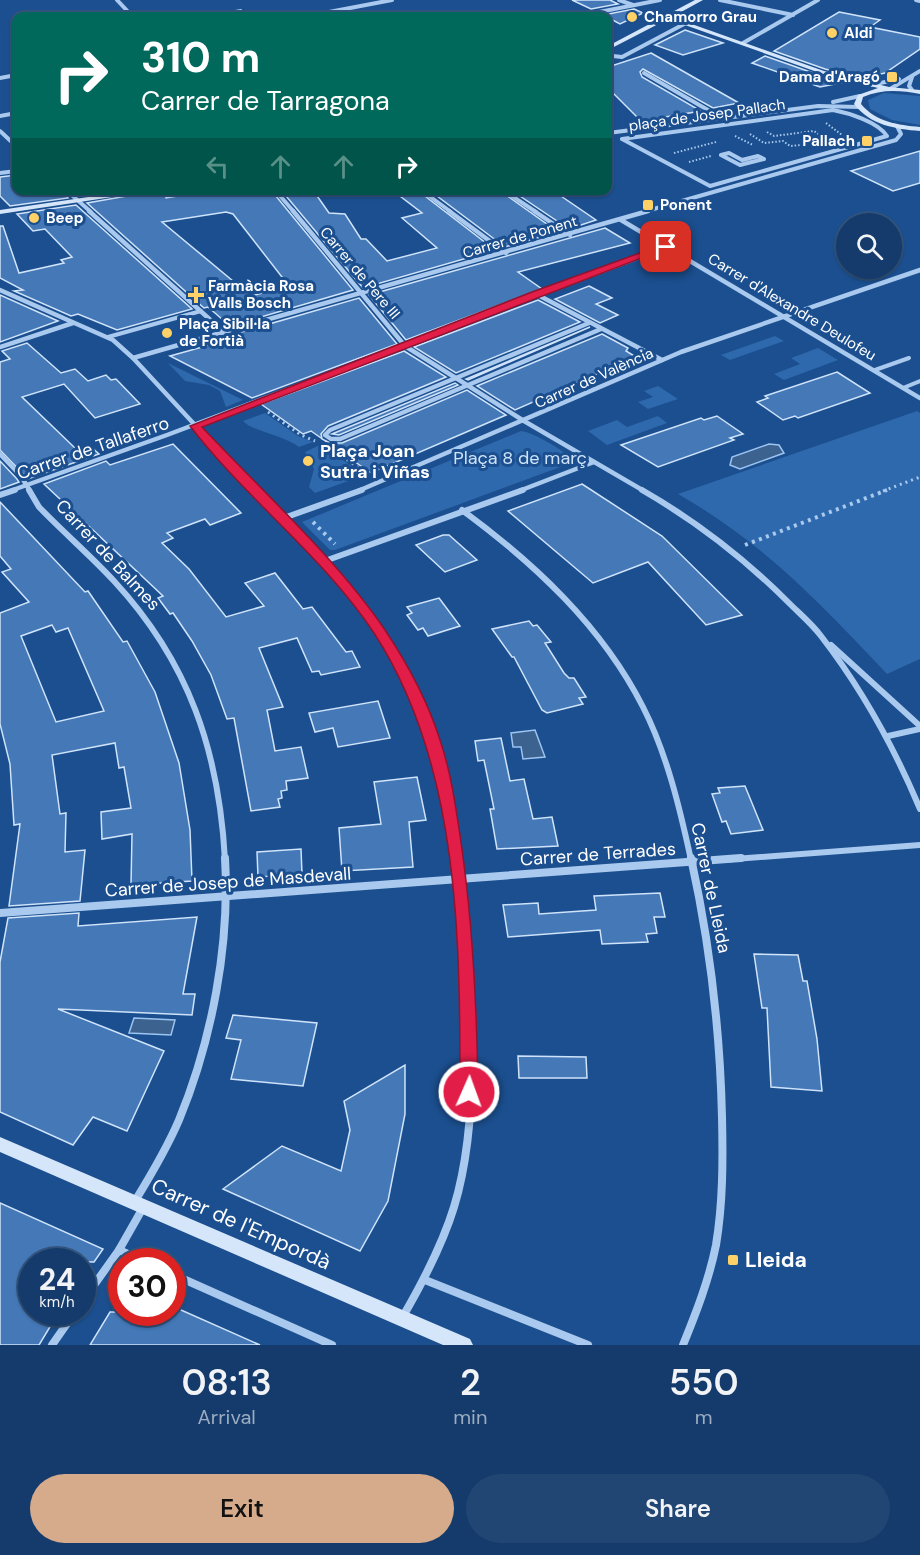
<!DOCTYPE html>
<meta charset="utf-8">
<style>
:root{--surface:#143b6b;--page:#214673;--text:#f1f3f6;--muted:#9dadc1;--line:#33557e;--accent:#d6ab8b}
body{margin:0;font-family:"DM Sans",sans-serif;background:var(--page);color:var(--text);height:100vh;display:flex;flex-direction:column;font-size:22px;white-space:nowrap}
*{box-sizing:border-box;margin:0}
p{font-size:20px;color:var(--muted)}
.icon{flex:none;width:33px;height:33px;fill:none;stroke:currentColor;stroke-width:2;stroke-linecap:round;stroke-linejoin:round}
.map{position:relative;height:1345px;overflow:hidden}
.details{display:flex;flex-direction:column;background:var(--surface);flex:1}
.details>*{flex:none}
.top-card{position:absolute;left:12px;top:12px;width:600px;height:183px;border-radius:12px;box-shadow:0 2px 4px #0004,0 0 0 2px var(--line);background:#00695c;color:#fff;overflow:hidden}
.buttons{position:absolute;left:836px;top:213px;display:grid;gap:12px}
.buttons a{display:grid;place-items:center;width:66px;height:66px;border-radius:50%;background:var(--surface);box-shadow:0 2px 4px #0004,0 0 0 2px var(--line);font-size:30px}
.speed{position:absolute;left:18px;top:1248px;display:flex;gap:12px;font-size:30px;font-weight:700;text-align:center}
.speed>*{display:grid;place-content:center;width:78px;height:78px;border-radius:50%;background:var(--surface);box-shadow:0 2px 4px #0004,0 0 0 2px var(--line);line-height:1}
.speed small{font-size:15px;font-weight:400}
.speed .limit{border:9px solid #d22;background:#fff;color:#111}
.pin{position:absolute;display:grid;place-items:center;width:51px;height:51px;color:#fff;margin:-26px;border-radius:12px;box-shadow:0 3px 9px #0006}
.me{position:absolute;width:66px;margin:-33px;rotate:2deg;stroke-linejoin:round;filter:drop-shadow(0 0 4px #0008)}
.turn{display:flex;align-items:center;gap:21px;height:126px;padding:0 30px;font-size:27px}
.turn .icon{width:78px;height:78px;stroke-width:2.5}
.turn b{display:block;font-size:42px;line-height:51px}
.lanes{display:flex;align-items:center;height:57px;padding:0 30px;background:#0003;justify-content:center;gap:30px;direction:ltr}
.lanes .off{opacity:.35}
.eta{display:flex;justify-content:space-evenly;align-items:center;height:102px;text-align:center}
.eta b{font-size:36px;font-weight:600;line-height:42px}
.cta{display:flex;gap:12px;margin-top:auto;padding:12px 30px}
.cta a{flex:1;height:69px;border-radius:36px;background:var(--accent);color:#111;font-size:24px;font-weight:600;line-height:69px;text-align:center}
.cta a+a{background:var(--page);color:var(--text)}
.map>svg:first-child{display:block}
</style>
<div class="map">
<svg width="920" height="1345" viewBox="0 0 920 1345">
<rect width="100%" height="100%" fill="#1b4f8f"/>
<g fill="#2e69ad">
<polygon points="884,93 920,96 920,125 892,120 870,109 868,100"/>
<polygon points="775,336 784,341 730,360 721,355"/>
<polygon points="818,348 838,360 784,380 774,374 800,364 791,358"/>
<polygon points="168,363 243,400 226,407 220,391 209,385 185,381"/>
<polygon points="658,386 678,399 648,409 638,402 653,397 644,391"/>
<path d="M 917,411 L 920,413 L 920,659 L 887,674 C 820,603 764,543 678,494 Z"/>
<path d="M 265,413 L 298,436 L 313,442 L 299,447 C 281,434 253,432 243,421 Z"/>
<polygon points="658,416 667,423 607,445 588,431 617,420 627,427"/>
<path d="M 521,431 C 531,431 571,454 574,462 L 335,550 L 330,550 L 302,522 Z"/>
<polygon points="320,445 365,475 315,493 309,487 314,469 305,452"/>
</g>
<g fill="#3c6290" stroke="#9cc4f0" stroke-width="1.5">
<polygon points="769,444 779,445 784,453 740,469 730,465 732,457"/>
<polygon points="535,730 545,757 523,759 521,747 513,747 511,733"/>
<polygon points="134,1018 175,1020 171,1035 129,1033"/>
</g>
<g fill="#4478b7" stroke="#cfe3fa" stroke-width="1.5" fill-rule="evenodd">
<polygon points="572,0 610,0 618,4 591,9"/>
<polygon points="634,9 643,13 620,24 603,15"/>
<polygon points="839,12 880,20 870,27 920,37 920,49 885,73 862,78 825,69 774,51"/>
<polygon points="685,30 723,43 683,55 655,45"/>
<polygon points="651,53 739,103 713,108 643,69 640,72 642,77 701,111 641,121 608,88 608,67"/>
<polygon points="765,56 819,75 845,82 820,87 752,63"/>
<polygon points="920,151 920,183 893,191 851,171"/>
<polygon points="16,175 16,190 62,190 68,198 10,206 0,196 0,177"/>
<path d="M 161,190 L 165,190 L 166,198 L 215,190 L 271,190 L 353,290 L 230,326 L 208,307 L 204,308 L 87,203 ZM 226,212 L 233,214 L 289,286 L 251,296 L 162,222 Z"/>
<polygon points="281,190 313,190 329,213 345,214 361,239 366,239 387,261 437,248 402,218 422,213 392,190 417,190 495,250 363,288"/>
<polygon points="429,190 499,190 558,232 505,247"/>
<polygon points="511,190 552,190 596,220 569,229"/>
<polygon points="76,205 86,214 192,309 117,330 78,314 71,316 14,291 23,290 0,278 0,226 3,226 19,273 64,263 61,260 72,257 45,229 33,231 17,214"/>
<polygon points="605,228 630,243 518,272 542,289 406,340 369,295"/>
<polygon points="589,286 612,298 596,304 618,315 600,323 555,299"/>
<polygon points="0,295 58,321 0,342"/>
<polygon points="359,298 397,344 252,398 170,356 242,336 238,333"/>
<polygon points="538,300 580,322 456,373 414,347"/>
<polygon points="590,327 468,380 466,379"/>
<polygon points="602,334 628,348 626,351 636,357 515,410 477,386"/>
<polygon points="27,343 61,373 75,369 88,381 106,375 111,380 116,379 140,404 95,418 64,384 22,397 76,449 89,445 99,454 28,479 0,450 0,362 10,359 2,351"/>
<polygon points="404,351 446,377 328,426 321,434 322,439 330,443 342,443 467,390 506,415 371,473 311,431 303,434 261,404"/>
<polygon points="837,372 870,393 798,418 795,416 783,420 757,402 768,398 765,396"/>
<polygon points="455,383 458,385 339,435 332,434"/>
<polygon points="717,416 743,434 730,438 734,440 658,467 621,445 701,418 704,420"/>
<polygon points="173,444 241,513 210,525 205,519 167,533 173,538 162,543 189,569 226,617 264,606 245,583 275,573 303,609 312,607 346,652 352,651 360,667 321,675 319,671 312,672 297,638 259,648 283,707 267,710 275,751 301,747 308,778 286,781 287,790 281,791 282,798 278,799 280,807 251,811 234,718 227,719 211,675 192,641 173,613 170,614 158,598 163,596 44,484 106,461 110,465"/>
<polygon points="0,461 17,479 19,482 0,489"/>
<polygon points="582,484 662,536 742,615 706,625 648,562 593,583 508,511"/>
<path d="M 0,502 L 85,592 L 88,591 L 123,642 L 127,641 L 155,692 L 179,763 L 190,830 L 192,881 L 131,885 L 132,834 L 102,839 L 101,812 L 131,808 L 124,767 L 119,768 L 115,743 L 52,755 L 60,814 L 66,813 L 65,852 L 85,850 L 80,901 L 9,906 L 20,824 L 14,825 L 10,764 L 0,724 L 0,613 L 29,602 L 2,572 L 11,569 L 0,556 ZM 52,625 L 56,632 L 68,628 L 104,711 L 56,722 L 21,636 Z"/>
<polygon points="443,535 449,535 477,560 445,572 416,545"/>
<polygon points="439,598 460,626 428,636 423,628 418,630 407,615 412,613 407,607"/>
<polygon points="529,621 533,626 537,625 551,642 545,643 564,673 569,678 574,678 586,697 579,698 583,704 547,713 542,710 514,657 512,657 492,629"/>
<polygon points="378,701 390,738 338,747 333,728 315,732 309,713"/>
<polygon points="501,738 510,781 524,779 533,819 552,817 558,846 497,849 490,809 494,809 484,760 478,761 475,741"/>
<polygon points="417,777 426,820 409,822 413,867 342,871 339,828 381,824 374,782"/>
<polygon points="745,786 763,830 731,834 726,821 722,822 712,794 720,793 718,788"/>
<polygon points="301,849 302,874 258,877 257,852"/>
<polygon points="660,893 665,917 654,917 657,933 646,934 648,942 602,944 600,930 508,937 503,905 538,903 539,914 596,910 594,896"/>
<polygon points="79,913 78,926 197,917 183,994 195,994 192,1015 58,1009 164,1051 127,1131 93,1117 73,1145 0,1112 0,962 8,918"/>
<polygon points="754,954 798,955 803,981 807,981 817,1039 822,1091 771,1087 767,1008 762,1008"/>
<polygon points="233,1015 317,1023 303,1086 231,1079 241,1040 226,1038"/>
<polygon points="518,1056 586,1057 587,1078 519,1078"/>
<polygon points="405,1065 405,1114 388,1201 360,1251 223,1189 282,1146 341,1171 350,1130 344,1101"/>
<polygon points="0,1203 103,1249 94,1262 32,1262 32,1312 59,1312 39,1345 0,1345"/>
<polygon points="172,1306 260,1345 90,1345 110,1312 172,1312"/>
</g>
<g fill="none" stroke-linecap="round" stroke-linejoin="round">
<g stroke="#a9c9ee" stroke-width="2" stroke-dasharray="1.5 2" stroke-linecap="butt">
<polyline points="826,123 842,135"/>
<polyline points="767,132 774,136 814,131 827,140"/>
<polyline points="750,134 764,143 783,141 790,146 801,145"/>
<polyline points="735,136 753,145"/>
<polyline points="674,153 716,142"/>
<polyline points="689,162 711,156"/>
</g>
<g stroke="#a9c9ee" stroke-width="3" stroke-dasharray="2 4" stroke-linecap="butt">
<polyline points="268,412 301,435 315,441"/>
<polyline points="337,453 368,474"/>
<polyline points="883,491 920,477"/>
</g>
<g stroke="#a9c9ee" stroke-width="4" stroke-dasharray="3 4.5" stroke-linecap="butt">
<polyline points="313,522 335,544"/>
<polyline points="745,545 887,490"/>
</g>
<polyline stroke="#a9c9ee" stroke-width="2" points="205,16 241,10"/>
<g stroke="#a9c9ee" stroke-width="4">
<polyline points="108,337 201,311"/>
<polyline points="875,370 909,358"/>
<polyline points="903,388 920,381"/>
</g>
<g stroke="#a9c9ee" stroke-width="4">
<polyline points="117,0 132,16"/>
<polyline points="619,0 633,5"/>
<polyline points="720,0 793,15"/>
<polyline points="916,0 920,1"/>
<polyline points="308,16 392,0"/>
<polyline points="579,16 660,0"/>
<polyline points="743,43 818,0"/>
<polyline points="613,56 622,57 686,23"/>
<polyline points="644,73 720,117"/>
<polyline points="912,77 909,86 912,90"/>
<polyline points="0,78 16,75"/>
<polyline points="871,85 899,79"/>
<polyline points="890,89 920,71"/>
<polyline points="833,102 860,96"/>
<path d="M 833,110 C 849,113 878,122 887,136 L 710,186 L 622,139 Z"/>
<polyline points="0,116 16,113"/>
<polyline points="0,131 16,146"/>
<polyline points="608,133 818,106 859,107"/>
<polygon points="729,153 742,160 758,156 764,159 740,165 721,155"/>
<polyline points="0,173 16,171"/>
<polyline points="66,190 91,212"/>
<polyline points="275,190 294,212"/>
<polyline points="421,190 451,212"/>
<polyline points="503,190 536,212"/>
<polyline points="643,212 896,140 901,134 897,126"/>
</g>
<g stroke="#a9c9ee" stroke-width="4.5">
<polyline points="89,211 225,333"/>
<polyline points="293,211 405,346 524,421 644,491"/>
<polyline points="449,211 506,253"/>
<polyline points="534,211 570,235"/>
<polyline points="621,220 920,398"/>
<polyline points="0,290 113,340 133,358 256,491"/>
<polyline points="536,294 662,360"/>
<polyline points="589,323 330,430 325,435 331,439 340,439 601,329"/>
<polyline points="0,347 73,323"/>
<polyline points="133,358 648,211"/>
<polyline points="0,454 21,476 30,491"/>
<polyline points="10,491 167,435 666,247"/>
<polyline points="358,491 681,352 920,270"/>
<polyline points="519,491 594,462"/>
</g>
<g stroke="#a9c9ee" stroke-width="6">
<path d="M 29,490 L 39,507 C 63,532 90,555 114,581 C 189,662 219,751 225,860"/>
<path d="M 254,490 C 289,527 328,563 359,604 C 419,682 444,763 456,860"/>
<path d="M 642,490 C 696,521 745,559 789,603 C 800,614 812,624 821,636 C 862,689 894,747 920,809"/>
<polyline points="0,495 15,490"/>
<path d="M 462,510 C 534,563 602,626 643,707 C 667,754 680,809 691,860"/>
<polyline points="281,519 362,490"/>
<polyline points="322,562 523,490"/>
<polyline points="831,645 920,726"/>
<polyline points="888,736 920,729"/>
<polyline points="721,860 920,845"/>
</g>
<g stroke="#a9c9ee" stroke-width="8">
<polyline points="0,913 741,858"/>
<path d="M 135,1201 C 151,1175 167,1148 179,1120 C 212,1040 230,945 225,858"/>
<polyline points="119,1250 145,1262"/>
<polyline points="172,1274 332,1345"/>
<polyline points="425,1280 588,1345"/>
<polyline points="82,1302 119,1250 144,1206"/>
<path d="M 402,1318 C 423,1282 442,1246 454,1207 C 485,1105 469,963 456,858"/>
<polyline points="52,1345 75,1312"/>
<path d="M 683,1345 C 696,1313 709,1280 716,1245 C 723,1203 723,1160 722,1117 C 720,1030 710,944 691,858"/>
</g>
<g fill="#d6e6fa" fill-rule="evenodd">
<path d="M 695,0 L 703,0 L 672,17 L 824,71 L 889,87 L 920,90 L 920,94 C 900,90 881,89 863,97 L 861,104 C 876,122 898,125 920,127 L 920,131 C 895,129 870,125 854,104 L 858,95 L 878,88 L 820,73 L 668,19 L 608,50 L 608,46 Z"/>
<polygon points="136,190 159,190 0,214 0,210"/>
<polygon points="0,1137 470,1339 473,1345 443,1345 0,1152"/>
</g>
</g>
<path fill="#e11d48" stroke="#92132f" stroke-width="1.5" d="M 662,245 L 670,247 L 202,427 C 261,490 337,559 385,630 C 407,663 428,702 440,740 C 451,772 456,808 461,842 C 473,925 477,1008 478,1092 L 476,1097 L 469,1099 L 463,1097 L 460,1092 C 460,939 460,765 374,633 C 323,556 246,499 190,426 L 532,292 Z"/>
<g fill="#ffd166" stroke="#1b4f8f" stroke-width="2">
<circle cx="632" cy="17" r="6"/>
<circle cx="832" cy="33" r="6"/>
<rect x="886" y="71" width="12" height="12" rx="3"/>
<rect x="861" y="135" width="12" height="12" rx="3"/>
<rect x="642" y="199" width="12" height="12" rx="3"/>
<circle cx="34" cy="218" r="6"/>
<path d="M193 286h6v6h6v6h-6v6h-6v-6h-6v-6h6z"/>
<circle cx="167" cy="333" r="6"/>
<circle cx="308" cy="461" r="6"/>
<rect x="727" y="1254" width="12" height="12" rx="3"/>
</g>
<g text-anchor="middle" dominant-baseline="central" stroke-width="6" stroke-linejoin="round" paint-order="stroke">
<g font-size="15" font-weight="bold" fill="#fff" stroke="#1b4f8f" text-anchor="start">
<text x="644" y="17">Chamorro Grau</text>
<text x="844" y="33">Aldi</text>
<text x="880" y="77" text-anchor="end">Dama d'Aragó</text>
<text x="855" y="141" text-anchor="end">Pallach</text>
<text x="660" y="205">Ponent</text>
<text x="46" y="218">Beep</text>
<text x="208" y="286">Farmàcia Rosa<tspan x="208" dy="17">Valls Bosch</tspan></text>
<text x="179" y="324">Plaça Sibil·la<tspan x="179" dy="17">de Fortià</tspan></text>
</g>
<g font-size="15" fill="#fff" stroke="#1b4f8f">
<text transform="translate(707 115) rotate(-8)">plaça de Josep Pallach</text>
<text transform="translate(520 237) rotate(-16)">Carrer de Ponent</text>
<text transform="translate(360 273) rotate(50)">Carrer de Pere III</text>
<text transform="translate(792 307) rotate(31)">Carrer d'Alexandre Deulofeu</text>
<text transform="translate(594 378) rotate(-24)">Carrer de València</text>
</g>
<g font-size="18" fill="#fff" stroke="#1b4f8f">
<text transform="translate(93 448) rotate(-19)">Carrer de Tallaferro</text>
<text transform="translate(108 555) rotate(47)">Carrer de Balmes</text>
<text transform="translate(598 854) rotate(-4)">Carrer de Terrades</text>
<text transform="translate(228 882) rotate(-4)">Carrer de Josep de Masdevall</text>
<text transform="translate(711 888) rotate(78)">Carrer de Lleida</text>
</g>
<g font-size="18" font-weight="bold" fill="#fff" stroke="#1b4f8f" text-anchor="start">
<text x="320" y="451">Plaça Joan<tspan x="320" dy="21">Sutra i Viñas</tspan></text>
</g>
<g font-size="18" fill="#cfe3fa" stroke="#1b4f8f">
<text x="520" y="458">Plaça 8 de març</text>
</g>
<g font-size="21" fill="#fff" stroke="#1b4f8f">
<text transform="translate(241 1224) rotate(24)">Carrer de l'Empordà</text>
</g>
<g font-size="21" font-weight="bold" fill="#fff" stroke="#1b4f8f" text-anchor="start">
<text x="745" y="1260">Lleida</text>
</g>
</g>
</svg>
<div class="buttons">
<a><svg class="icon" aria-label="search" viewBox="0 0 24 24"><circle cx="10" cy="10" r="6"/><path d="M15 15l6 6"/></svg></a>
</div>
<div class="speed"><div>24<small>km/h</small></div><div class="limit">30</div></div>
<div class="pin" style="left:666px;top:247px;background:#d93025"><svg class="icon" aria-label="arrive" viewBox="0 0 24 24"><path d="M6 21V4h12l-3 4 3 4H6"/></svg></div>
<svg class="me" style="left:469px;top:1092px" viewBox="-20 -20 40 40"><circle r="17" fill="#e11d48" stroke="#fff" stroke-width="3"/><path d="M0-11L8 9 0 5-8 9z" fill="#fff"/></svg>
<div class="top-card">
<div class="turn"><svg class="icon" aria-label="right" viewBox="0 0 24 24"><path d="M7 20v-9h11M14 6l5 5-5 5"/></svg><div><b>310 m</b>Carrer de Tarragona</div></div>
<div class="lanes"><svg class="icon off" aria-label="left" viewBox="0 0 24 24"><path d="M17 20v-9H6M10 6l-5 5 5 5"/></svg><svg class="icon off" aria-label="ahead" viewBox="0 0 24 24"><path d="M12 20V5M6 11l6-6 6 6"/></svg><svg class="icon off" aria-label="ahead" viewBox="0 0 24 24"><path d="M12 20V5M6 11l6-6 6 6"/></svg><svg class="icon" aria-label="right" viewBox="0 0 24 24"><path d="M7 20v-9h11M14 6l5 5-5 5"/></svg></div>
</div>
</div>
<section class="details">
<div class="eta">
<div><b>08:13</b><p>Arrival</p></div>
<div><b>2</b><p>min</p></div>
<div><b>550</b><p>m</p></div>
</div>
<div class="cta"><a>Exit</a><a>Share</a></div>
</section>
